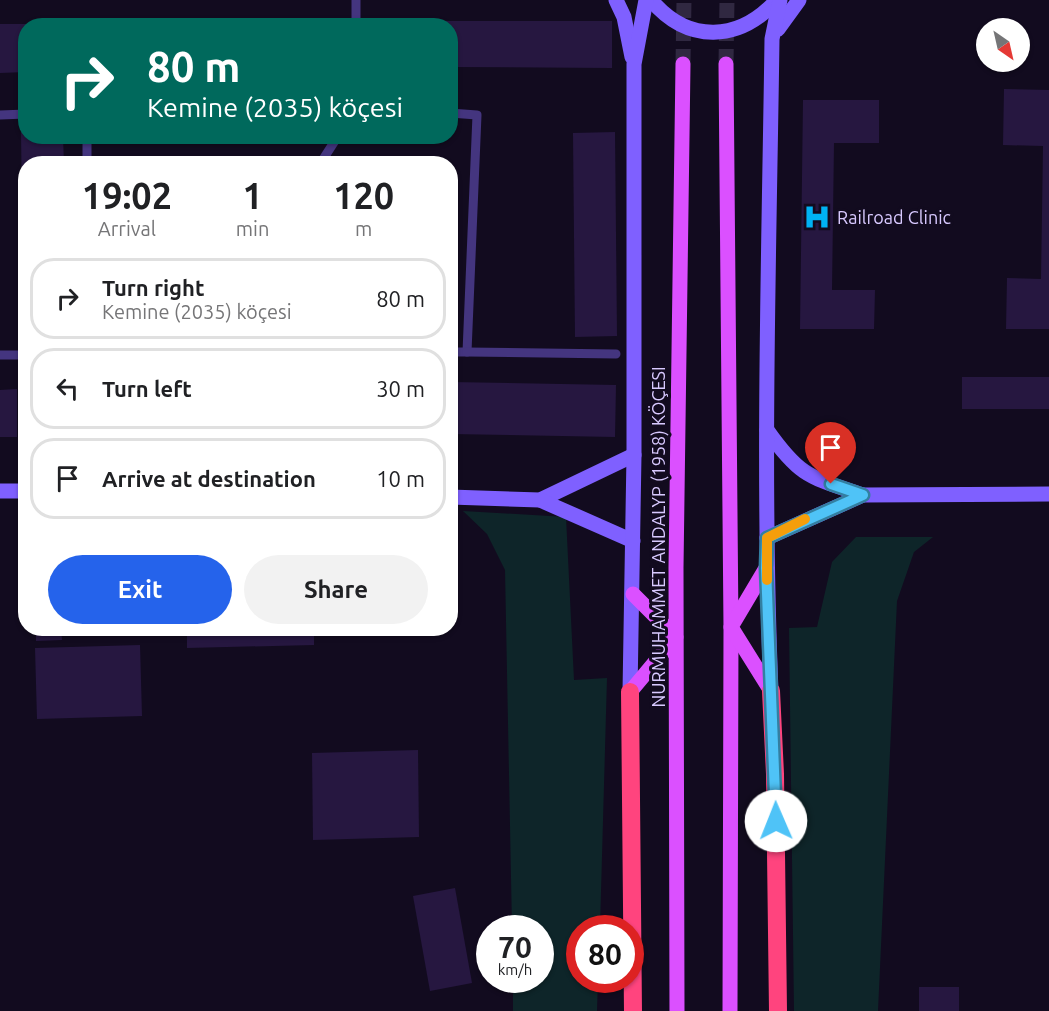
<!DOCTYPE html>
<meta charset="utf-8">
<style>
:root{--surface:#fff;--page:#f2f2f2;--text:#202124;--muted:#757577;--line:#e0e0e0;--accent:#2563eb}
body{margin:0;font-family:Ubuntu,sans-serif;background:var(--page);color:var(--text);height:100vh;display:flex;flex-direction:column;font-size:22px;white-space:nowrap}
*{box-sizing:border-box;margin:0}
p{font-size:20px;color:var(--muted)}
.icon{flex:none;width:33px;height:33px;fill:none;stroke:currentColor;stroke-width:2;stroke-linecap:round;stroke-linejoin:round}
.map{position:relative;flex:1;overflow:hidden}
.side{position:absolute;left:18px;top:156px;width:440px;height:480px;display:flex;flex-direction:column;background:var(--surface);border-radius:24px;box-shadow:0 2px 4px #0004}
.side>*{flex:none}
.hud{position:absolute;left:18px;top:18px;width:440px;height:126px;border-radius:24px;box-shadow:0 2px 4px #0004;background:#00695c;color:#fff;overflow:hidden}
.needle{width:39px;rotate:146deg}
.fabs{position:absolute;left:976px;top:18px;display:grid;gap:12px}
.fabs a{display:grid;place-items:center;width:54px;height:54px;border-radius:50%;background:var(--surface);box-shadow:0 2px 4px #0004;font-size:30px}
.speed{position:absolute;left:476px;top:915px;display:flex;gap:12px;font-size:30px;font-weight:700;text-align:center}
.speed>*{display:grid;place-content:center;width:78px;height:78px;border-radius:50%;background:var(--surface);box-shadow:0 2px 4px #0004;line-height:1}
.speed small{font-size:15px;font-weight:400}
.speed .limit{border:9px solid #d22;background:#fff;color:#111}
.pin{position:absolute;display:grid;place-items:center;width:51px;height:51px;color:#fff;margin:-62px -26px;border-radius:50% 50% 50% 0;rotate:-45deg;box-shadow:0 0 6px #0007}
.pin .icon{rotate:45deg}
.me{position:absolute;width:66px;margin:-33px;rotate:359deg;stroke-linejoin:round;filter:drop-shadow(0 0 4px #0008)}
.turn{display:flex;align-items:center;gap:21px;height:126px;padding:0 30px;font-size:27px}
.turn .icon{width:78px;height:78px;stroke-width:2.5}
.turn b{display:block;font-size:42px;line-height:51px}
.eta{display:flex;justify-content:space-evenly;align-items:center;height:102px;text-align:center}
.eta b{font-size:36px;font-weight:600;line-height:42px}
.button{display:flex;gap:12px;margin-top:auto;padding:12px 30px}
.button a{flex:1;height:69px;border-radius:36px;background:var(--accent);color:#fff;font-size:24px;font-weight:600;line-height:69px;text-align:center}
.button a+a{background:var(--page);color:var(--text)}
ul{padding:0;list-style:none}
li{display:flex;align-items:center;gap:18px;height:81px;margin:0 12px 9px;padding:0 18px;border:3px solid var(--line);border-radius:24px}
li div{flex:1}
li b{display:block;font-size:22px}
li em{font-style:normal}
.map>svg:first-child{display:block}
</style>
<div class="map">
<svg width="1049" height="1011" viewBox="0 0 1049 1011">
<rect width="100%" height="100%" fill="#120b1f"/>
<g fill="#0e2529">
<polygon points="463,511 566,517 574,680 607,678 600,928 579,928 579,980 598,980 597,1011 513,1011 513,980 540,980 540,928 512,928 505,570 487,534"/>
<polygon points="856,537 933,537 914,552 897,601 878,1011 794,1011 789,628 817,627 832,562"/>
</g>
<g fill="#261740">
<rect x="131" y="21" width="208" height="5"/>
<polygon points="407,21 612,21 612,68 450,67 450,26 407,26"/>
<polygon points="0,24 26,24 26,72 0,73"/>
<polygon points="1004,89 1049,90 1049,329 1006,329 1007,278 1041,279 1043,146 1003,145"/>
<polygon points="803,100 879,100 879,143 834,143 832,290 875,290 874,329 800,329"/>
<polygon points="21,132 26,132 26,136 63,136 64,164 26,164 26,286 23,286"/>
<polygon points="615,132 617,336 575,337 573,133"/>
<rect x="962" y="377" width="87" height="32"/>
<polygon points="450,382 616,385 615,437 450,434"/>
<polygon points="17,389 17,437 0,437 0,390"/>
<polygon points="36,628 61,628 62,640 36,641"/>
<polygon points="187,628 314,628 314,645 187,648"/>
<polygon points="140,645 142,716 37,719 35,648"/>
<polygon points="418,750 419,837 313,840 312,753"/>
<polygon points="455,888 472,983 430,991 413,896"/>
<rect x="919" y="987" width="40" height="24"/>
</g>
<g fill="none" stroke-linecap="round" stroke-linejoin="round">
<g stroke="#302841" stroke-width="15" stroke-dasharray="15 8" stroke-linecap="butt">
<polyline points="683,64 684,0"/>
<polyline points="726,64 727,0"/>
</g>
<g stroke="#44357f" stroke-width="9">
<polyline points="356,0 356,26"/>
<polyline points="450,113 477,115 467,352 450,352"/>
<polyline points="0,115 26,114"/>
<polyline points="87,136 87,164"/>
<polyline points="320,164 338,136"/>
<polyline points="467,352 616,354"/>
<polyline points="0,355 26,355"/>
</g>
<g stroke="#7f60ff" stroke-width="15">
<polyline points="616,0 624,17 632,57"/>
<path d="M 651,0 C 688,44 739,42 777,0"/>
<polyline points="778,29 799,0"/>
<path d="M 767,430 C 800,477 810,477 863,495"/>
<polyline points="0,491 26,491"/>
<polyline points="450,497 540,500 634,455"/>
<polyline points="540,500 633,541"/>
<polyline points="767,538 863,495 1049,494"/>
<path d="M 771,691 C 762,474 769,257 772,39 L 780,0"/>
<polyline points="630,692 634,455 634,64 646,0"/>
</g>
<g stroke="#db50ff" stroke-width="15">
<polyline points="726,64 731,627 730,1011"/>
<polyline points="766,568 731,627 771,691"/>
<polyline points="630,692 676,637 633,594"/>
<polyline points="677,1011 676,568 683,64"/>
</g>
<g stroke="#ff447e" stroke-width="18">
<polyline points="771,691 775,774 778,1011"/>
<polyline points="630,692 633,1011"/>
</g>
</g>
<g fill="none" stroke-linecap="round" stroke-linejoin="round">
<defs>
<polyline id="route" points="776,821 766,568 767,538 863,495 831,484"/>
</defs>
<use href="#route" stroke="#337fa1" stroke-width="15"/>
<use href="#route" stroke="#4fc3f7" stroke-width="10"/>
<polyline stroke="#f59e0b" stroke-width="10" points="767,580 767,538 805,519"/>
</g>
<defs>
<symbol id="hospital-bare" viewBox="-9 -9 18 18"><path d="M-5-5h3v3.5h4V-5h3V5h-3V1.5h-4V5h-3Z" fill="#00b2f4" stroke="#120b1f" stroke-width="2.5" paint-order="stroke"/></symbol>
</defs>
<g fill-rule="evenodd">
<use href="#hospital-bare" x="798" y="198" width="38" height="38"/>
</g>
<g text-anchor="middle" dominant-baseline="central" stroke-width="6" stroke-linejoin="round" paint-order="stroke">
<g font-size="18" fill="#d8c9ff" stroke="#120b1f" text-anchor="start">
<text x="837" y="217">Railroad Clinic</text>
</g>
<g font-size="18" fill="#d8c9ff" stroke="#120b1f">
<text transform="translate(658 537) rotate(-90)">NURMUHAMMET ANDALYP (1958) KÖÇESI</text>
</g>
</g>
</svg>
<div class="fabs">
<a><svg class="needle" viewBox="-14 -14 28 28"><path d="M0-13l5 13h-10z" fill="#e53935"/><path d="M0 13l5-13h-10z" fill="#757577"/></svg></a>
</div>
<div class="speed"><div>70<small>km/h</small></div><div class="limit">80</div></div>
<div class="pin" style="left:831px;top:484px;background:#d93025"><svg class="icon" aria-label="arrive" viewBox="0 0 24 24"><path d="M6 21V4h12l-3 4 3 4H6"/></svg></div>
<svg class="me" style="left:776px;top:821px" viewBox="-20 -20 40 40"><circle r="19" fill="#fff"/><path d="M0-13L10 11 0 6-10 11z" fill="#4fc3f7"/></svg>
<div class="hud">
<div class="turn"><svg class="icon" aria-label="right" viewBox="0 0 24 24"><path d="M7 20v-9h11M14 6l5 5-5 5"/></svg><div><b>80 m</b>Kemine (2035) köçesi</div></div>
</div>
<section class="side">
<div class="eta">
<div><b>19:02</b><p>Arrival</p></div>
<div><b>1</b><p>min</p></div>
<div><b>120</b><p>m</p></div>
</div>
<ul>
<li><svg class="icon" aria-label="right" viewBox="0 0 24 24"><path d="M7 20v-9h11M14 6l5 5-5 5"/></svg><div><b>Turn right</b><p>Kemine (2035) köçesi</p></div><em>80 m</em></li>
<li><svg class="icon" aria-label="left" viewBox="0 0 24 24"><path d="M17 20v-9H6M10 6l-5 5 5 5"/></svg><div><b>Turn left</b></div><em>30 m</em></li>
<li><svg class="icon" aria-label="arrive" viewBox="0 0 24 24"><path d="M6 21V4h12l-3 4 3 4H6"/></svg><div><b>Arrive at destination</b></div><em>10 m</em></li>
</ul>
<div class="button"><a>Exit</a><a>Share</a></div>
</section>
</div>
